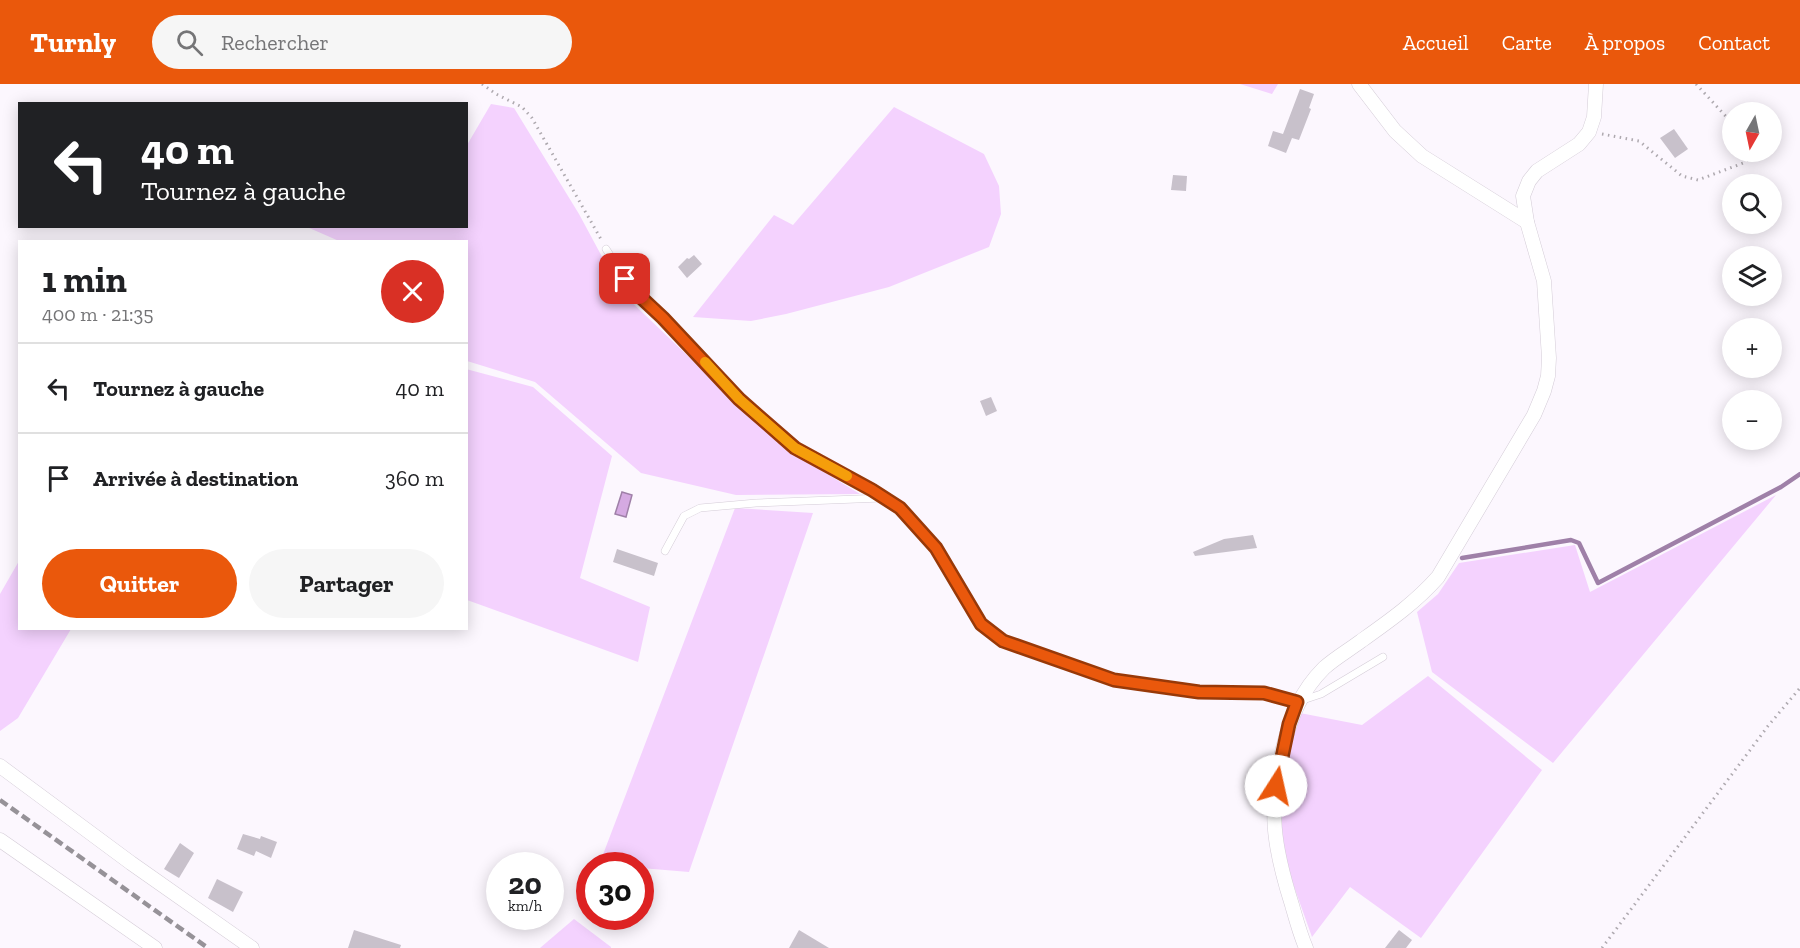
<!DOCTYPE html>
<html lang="fr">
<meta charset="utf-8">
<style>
:root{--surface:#fff;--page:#f6f6f6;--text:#202124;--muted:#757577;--line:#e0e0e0;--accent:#ea580c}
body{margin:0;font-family:"Zilla Slab",serif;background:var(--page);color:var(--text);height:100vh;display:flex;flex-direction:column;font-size:22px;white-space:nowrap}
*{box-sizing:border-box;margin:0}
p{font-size:20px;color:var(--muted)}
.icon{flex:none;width:33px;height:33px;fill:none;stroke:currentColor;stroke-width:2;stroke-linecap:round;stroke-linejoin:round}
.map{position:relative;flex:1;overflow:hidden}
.panel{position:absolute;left:18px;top:156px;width:450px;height:390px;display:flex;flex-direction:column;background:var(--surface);border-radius:0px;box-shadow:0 3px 15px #0003}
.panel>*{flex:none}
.banner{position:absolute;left:18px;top:18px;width:450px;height:126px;border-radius:0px;box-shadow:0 3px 15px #0003;background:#202124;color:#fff;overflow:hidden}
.needle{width:39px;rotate:189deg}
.fabs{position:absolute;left:1722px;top:18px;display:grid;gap:12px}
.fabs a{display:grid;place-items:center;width:60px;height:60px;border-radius:50%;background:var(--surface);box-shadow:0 3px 15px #0003;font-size:30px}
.speed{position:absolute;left:486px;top:768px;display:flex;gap:12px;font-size:30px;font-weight:700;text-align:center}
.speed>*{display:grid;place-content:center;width:78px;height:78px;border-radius:50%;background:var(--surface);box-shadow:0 3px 15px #0003;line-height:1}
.speed small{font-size:15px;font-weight:400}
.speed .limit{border:9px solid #d22;background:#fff;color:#111}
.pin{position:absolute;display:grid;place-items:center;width:51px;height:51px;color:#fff;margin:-26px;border-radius:12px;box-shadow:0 3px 9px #0006}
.me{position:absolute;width:66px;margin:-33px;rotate:10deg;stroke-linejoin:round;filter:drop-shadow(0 0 4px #0008)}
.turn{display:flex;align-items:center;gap:21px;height:126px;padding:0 24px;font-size:27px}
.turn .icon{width:78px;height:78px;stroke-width:2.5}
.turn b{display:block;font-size:42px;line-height:51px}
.round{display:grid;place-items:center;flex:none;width:63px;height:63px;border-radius:32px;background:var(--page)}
.head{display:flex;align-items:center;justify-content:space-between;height:102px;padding:0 24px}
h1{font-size:36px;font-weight:700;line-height:45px}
.cta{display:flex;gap:12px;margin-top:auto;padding:12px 24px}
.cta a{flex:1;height:69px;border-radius:36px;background:var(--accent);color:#fff;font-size:24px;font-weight:700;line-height:69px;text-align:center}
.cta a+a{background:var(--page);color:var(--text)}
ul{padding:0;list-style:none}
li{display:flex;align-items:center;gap:18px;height:90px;padding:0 24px;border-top:2px solid var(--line)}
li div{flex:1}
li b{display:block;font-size:22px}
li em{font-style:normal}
header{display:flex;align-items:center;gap:36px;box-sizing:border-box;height:84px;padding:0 30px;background:var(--accent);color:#fff}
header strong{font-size:28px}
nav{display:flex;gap:33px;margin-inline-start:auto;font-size:21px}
.search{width:420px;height:54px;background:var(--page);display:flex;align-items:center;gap:15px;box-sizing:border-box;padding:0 21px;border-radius:33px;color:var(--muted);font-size:22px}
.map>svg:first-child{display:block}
</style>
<header>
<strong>Turnly</strong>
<div class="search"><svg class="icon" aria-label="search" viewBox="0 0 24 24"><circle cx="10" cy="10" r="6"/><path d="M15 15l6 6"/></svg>Rechercher</div>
<nav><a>Accueil</a><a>Carte</a><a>À propos</a><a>Contact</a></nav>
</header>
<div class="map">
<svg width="1800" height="864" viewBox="0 0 1800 864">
<rect width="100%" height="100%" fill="#fcf7fe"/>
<g fill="#f4d2fe">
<polygon points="1240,0 1278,0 1272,10"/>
<polygon points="491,20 514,24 579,130 621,208 783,363 860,410 736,411 641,389 535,298 467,277 466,158 339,157 307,143 466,142 467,61"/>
<polygon points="894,23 984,70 999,102 1001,130 989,163 889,203 786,230 751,237 693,233 774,131 793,141"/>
<polygon points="466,285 533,303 612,372 580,494 650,523 638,578 467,516"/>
<polygon points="1776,411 1553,679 1432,588 1417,528 1438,510 1459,479 1575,461 1590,508"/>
<polygon points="735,424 813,429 689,788 641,784 640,782 599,781"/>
<polygon points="19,477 20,544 71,545 18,634 0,647 0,510"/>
<polygon points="1428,592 1542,686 1421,854 1350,803 1312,853 1282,769 1281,730 1284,684 1300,629 1362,641"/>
<polygon points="574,835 611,863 611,864 540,864"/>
</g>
<polygon fill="#d5aae2" stroke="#9f80a8" stroke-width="1.5" points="622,408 632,411 626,433 615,430"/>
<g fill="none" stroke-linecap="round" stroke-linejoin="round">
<polyline stroke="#9f80a8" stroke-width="4.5" points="1462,474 1571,456 1579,459 1598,499 1781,403 1800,390"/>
</g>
<g fill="#c8c1cb">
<polygon points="1300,5 1314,10 1309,24 1311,25 1299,56 1292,54 1286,69 1268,62 1273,47 1283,50"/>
<polygon points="1674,45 1688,65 1675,74 1660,54"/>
<polygon points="1173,91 1187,92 1186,107 1171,106"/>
<polygon points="694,171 702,180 687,194 678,183 687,174 689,175"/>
<polygon points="991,313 997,327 986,332 980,317"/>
<polygon points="1253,451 1257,464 1195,472 1193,468 1224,455"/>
<polygon points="617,465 658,479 654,492 613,478"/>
<polygon points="243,750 260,755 261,752 277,758 271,774 256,767 254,772 237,765"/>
<polygon points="180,759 194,769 179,794 164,785"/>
<polygon points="217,795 243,808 233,828 208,814"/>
<polygon points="354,846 401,861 400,864 348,864"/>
<polygon points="799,846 829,864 789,864"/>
<polygon points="1399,846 1412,856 1406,864 1385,864"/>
</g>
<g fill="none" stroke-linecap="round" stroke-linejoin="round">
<defs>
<g id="lane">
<polyline points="606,165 632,205 663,234 739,315 795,364 872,406 900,425 916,440 936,464 981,540 1003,557 1114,596 1199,608 1264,609 1297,618 1321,610 1383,573"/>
<polyline points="665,467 684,432 700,424 756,419 882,414"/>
</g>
<g id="street">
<polyline points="1359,0 1395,47 1422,72 1527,138"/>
<polyline points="0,682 131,779 252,864"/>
<polyline points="0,756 155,864"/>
<path d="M 1306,864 C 1300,850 1296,835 1292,821 C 1273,761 1268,726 1283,664 C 1291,632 1301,607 1324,584 C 1335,574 1349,566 1361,557 C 1389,537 1415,519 1438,493 L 1534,331 L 1544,307 L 1548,292 L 1549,274 L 1544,197 L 1527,138 L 1523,112 L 1529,97 L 1537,87 L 1579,60 L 1589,48 L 1594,33 L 1596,0"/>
</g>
</defs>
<use href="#lane" stroke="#d4ccd7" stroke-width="8"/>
<use href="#street" stroke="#d4ccd7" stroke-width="15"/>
<g stroke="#aea9af" stroke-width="3" stroke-dasharray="1.5 4.5" stroke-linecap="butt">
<polyline points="482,0 496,10 522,23 532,34 602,157"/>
<polyline points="1696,0 1732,39"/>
<polyline points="1602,50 1639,57 1682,92 1698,96 1746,78 1752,68"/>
<polyline points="1602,864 1768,642 1800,604"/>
</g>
<use href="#lane" stroke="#fff" stroke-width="7"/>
<use href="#street" stroke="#fff" stroke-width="14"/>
<polyline stroke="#969298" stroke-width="4.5" stroke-dasharray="9 4.5" stroke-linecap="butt" points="0,716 208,864"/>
</g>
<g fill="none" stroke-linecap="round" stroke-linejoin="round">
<defs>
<polyline id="route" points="625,195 632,205 663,234 739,315 795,364 872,406 900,424 936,464 981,540 1003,557 1114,596 1199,608 1264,609 1297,618 1289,640 1276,702"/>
</defs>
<use href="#route" stroke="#983908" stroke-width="15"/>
<use href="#route" stroke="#ea580c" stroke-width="10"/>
<polyline stroke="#f59e0b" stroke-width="10" points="705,278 739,315 795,364 847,392"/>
</g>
</svg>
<div class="fabs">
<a><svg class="needle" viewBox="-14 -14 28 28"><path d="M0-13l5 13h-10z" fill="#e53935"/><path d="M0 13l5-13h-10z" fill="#757577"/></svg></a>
<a><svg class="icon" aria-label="search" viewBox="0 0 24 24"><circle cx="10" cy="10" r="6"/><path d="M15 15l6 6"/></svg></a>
<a><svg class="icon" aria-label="layers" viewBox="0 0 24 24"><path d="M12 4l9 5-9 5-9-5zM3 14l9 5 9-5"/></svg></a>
<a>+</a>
<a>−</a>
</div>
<div class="speed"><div>20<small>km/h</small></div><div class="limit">30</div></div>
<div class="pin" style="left:625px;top:195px;background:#d93025"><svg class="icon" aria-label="arrive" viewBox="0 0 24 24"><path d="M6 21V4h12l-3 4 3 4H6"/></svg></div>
<svg class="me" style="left:1276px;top:702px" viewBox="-20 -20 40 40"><circle r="19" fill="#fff"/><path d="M0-13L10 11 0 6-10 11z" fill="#ea580c"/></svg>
<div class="banner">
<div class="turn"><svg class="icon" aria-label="left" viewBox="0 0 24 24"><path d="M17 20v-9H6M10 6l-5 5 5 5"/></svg><div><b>40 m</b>Tournez à gauche</div></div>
</div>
<section class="panel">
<div class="head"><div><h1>1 min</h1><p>400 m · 21:35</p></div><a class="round" style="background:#d93025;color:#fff"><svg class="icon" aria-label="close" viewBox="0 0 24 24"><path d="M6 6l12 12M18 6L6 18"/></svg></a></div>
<ul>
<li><svg class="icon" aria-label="left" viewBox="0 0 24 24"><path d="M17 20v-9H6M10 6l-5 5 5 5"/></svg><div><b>Tournez à gauche</b></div><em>40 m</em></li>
<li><svg class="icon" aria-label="arrive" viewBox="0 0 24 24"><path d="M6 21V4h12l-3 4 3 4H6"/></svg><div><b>Arrivée à destination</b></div><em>360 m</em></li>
</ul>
<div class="cta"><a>Quitter</a><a>Partager</a></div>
</section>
</div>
